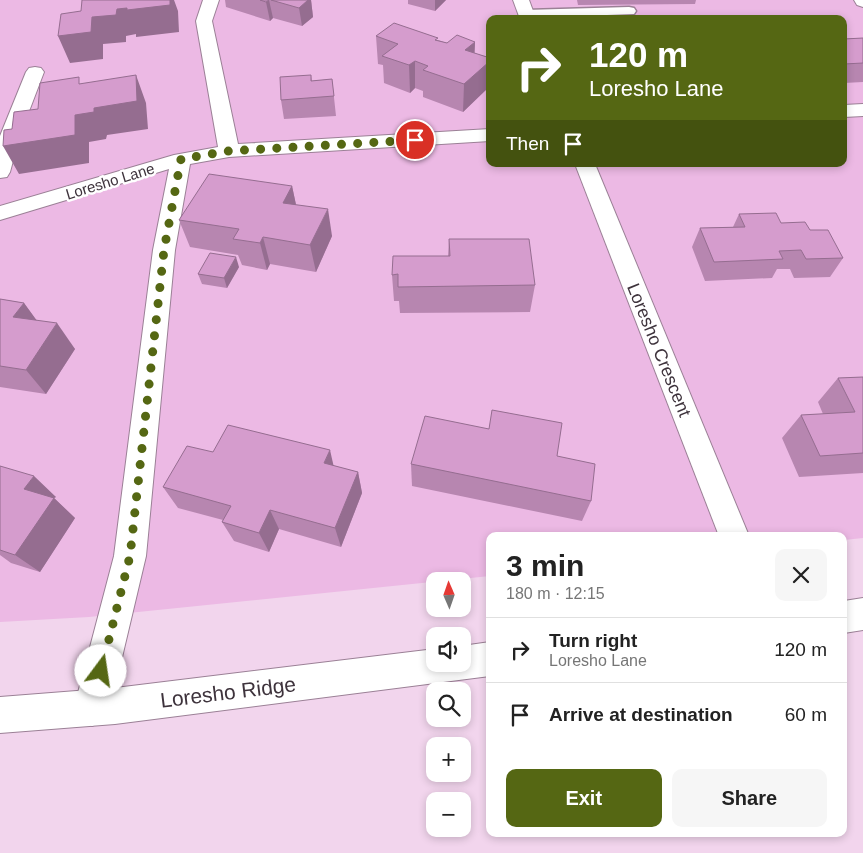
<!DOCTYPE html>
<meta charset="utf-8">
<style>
:root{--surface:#fff;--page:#f6f6f6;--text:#222;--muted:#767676;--line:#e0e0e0;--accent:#556713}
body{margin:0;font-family:Arial,sans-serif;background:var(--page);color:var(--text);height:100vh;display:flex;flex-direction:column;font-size:19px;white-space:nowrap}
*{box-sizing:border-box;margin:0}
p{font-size:16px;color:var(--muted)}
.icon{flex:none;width:28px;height:28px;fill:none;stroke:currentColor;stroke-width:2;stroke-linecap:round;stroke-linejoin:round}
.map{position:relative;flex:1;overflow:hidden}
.sheet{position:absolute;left:486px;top:532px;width:361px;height:305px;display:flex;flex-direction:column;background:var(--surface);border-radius:10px;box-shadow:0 2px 8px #0003}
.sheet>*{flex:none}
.guide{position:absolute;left:486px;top:15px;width:361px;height:152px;border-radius:10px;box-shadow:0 2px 8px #0003;background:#556713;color:#fff;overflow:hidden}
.needle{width:32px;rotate:358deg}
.fabs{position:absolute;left:426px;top:572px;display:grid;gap:10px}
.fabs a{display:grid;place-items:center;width:45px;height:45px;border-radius:10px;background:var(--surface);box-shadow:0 2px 8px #0003;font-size:25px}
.pin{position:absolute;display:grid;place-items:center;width:42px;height:42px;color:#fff;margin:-21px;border:2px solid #fff;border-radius:50%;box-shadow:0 1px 5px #0007}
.me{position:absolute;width:55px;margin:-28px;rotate:14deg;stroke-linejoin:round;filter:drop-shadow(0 0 4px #0008)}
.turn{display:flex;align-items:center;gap:18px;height:105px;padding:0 20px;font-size:22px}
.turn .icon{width:65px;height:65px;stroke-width:2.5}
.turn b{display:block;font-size:35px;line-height:42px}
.then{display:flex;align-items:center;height:48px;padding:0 20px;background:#0003;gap:10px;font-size:19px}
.round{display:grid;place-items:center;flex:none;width:52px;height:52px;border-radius:10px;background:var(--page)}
.summary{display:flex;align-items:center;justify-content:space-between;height:85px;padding:0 20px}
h1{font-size:30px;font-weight:700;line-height:38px}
.button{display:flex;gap:10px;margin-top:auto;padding:10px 20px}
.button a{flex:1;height:58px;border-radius:10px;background:var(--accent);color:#fff;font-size:20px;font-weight:700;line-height:58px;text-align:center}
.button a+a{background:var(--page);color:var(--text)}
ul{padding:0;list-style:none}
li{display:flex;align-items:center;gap:15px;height:65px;padding:0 20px;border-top:1px solid var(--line)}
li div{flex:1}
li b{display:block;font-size:19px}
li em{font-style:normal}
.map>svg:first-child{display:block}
</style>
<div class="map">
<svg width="863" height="853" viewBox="0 0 863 853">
<rect width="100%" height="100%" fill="#f2d5ed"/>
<path fill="#ecb9e4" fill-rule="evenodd" d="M 0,0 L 863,0 L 863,538 L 844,540 L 844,536 L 490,536 L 490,576 L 89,617 L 0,622 ZM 490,19 L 844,19 L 844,164 L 490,164 Z"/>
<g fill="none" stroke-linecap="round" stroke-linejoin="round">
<defs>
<polygon id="service" points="629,7 634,8 636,11 634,14 526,18 519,14 526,10"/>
<g id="minor">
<polygon points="203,0 219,0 212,21 238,144 490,129 490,141 229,157 190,164 175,250 146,556 110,708 104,720 92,726 80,720 74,708 114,556 153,250 169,169 0,220 0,206 174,155 218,147 196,21"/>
<polygon points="513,0 529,0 536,19 520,19"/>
<polygon points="854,0 863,0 863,7 857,5"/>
<polygon points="35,67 41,68 44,72 20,135 10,172 7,177 0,178 0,136 26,72 29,68"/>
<polygon points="863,104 863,116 844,117 844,105"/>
<polygon points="575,164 595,164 749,536 719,536"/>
</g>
<g id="tertiary">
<polygon points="863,598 863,630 844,633 844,601"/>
<polygon points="490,642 490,676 115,724 0,733 0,697 115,688 435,649 435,664 462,664 462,646"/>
</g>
</defs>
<use href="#service" stroke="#9b8096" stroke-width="3"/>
<use href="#minor" stroke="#9b8096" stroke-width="2"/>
<use href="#tertiary" stroke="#9b8096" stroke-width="2"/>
<use href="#service" fill="#fff" fill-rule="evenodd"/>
<use href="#minor" fill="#fff" fill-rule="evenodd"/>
<use href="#tertiary" fill="#fff" fill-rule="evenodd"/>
</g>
<g fill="#b786b0">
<polygon points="225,0 311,0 313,17 302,26 273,18 270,21 226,7"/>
<polygon points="406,0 446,0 435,11 408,4 408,0"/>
<polygon points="577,0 696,0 695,4 578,5"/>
<polygon points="376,36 438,40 447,43 475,42 474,53 490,58 490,86 463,112 423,97 423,91 415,88 410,93 384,83 383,65 378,64"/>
<polygon points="863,38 863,82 844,83 844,39"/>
<polygon points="311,75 312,81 332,79 336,116 284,119 281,100"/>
<polygon points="292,186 296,205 332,236 316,272 270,264 267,270 242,265 238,255 190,247 179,220"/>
<polygon points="739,214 781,223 810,230 843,258 830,277 794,278 790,269 777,269 772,278 705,281 692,247 700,228 733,227"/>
<polygon points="449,239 535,285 530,312 400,313 399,301 394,301 392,275 448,256"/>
<polygon points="239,267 227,288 202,284 198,274"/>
<polygon points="0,299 24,303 36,320 75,349 46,394 0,387"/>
<polygon points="863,377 863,473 799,477 782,438 801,415 823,414 818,402 838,378"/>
<polygon points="213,452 334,466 358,472 362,493 341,547 279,529 269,552 234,541 222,522 223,520 178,508 163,487"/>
<polygon points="557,456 591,501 582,521 412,486 411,464"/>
<polygon points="0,466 56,497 54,498 75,518 40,572 11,563 0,555"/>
</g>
<g fill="#956d90">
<polygon points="170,0 174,0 178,11 179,32 136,37 136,34 126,36 126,42 103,44 103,59 70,63 58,36 92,17 117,9"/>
<polygon points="269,0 273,18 270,21 266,2"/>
<polygon points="308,0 311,0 313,17 302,26 299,8"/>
<polygon points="435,0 446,0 435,11"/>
<polygon points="475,42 474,69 465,50"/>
<polygon points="415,61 415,88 410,93 409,65"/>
<polygon points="490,61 490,86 463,112 464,84"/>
<polygon points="136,75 146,103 148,129 107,135 106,139 89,142 89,163 19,174 3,146 75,115 94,108"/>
<polygon points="292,186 298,214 283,203"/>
<polygon points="328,209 332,236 316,272 310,245"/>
<polygon points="263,237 270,264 267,270 260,243"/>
<polygon points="236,257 239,267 227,288 224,278"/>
<polygon points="24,303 43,329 13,317"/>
<polygon points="57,323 75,349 46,394 26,370"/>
<polygon points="330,450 335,472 324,463"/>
<polygon points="358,472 362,493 341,547 335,528"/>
<polygon points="34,476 56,497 54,498 75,518 40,572 15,555 24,489"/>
<polygon points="270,510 279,529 269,552 259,533"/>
</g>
<g fill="#d59ccd" stroke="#956d90">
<polygon points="82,0 170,0 170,5 127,10 127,8 117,9 116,15 92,17 91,32 58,36 61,14 81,11"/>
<polygon points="260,0 269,0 266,2"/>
<polygon points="271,0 308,0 299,8"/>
<polygon points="394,23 438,38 435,40 447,43 457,35 475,42 465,50 490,58 490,61 464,84 423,70 428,66 415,61 409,65 382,56 398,44 376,36"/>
<polygon points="863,38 863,63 844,64 844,39"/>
<polygon points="136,75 137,101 94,108 94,112 75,115 75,135 3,146 4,130 12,129 14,112 38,109 40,83 79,77 79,84"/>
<polygon points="311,75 311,81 332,79 334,96 281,100 280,77"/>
<polygon points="209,174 292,186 283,203 328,209 310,245 263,237 260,243 233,239 239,229 179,220"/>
<polygon points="776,213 781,223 805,222 810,230 828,230 843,258 806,259 801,250 779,251 783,259 714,262 700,228 745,227 739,214"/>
<polygon points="449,239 529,239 535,285 398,287 398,274 392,275 393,256 450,256"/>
<polygon points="210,253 236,257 224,278 198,274"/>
<polygon points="0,299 24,303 13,317 57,323 26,370 0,366"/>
<polygon points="863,377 863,453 820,456 801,415 855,412 838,378"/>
<polygon points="492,410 562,423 557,456 595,464 591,501 411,464 425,416 489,429"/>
<polygon points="228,425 330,450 324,463 358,472 335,528 270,510 259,533 222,522 231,506 163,487 187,446 213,452"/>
<polygon points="0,466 34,476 24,489 54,498 15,555 0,550"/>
</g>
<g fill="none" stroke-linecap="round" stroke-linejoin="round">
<polyline stroke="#556713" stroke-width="9" stroke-dasharray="0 16.2" points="101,671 130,556 164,250 181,159 229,151 415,140"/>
</g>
<g text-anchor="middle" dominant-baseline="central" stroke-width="5" stroke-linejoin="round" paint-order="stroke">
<g font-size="15" fill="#3e333c" stroke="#fff">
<text transform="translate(110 181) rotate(-17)">Loresho Lane</text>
</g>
<g font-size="18" fill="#3e333c" stroke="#fff">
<text transform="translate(659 350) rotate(68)">Loresho Crescent</text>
</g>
<g font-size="21" fill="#3e333c" stroke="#fff">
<text transform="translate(228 692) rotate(-7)">Loresho Ridge</text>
</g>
</g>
</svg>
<div class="fabs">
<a><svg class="needle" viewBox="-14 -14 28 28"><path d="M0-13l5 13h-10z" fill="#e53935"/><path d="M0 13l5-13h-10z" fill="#767676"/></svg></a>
<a><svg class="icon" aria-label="sound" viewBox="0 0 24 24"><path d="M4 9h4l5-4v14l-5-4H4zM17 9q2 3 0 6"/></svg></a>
<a><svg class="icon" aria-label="search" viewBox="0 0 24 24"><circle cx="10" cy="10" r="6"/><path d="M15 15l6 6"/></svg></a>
<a>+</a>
<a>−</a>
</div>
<div class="pin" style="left:415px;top:140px;background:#d93025"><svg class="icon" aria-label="arrive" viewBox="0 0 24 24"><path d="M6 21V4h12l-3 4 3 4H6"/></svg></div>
<svg class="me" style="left:101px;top:671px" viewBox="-20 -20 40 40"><circle r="19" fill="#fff"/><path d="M0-13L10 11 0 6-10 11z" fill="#556713"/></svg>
<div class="guide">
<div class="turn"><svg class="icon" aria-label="right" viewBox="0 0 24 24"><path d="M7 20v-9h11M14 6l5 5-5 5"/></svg><div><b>120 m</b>Loresho Lane</div></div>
<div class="then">Then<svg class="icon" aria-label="arrive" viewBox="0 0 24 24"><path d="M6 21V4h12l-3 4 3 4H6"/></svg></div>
</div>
<section class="sheet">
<div class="summary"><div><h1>3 min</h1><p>180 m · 12:15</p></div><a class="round"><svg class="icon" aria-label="close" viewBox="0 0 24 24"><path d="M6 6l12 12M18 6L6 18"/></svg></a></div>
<ul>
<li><svg class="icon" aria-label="right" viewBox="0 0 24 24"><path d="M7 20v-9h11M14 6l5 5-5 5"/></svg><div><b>Turn right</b><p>Loresho Lane</p></div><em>120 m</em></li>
<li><svg class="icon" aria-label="arrive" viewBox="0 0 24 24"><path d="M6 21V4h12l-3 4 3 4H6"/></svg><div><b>Arrive at destination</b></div><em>60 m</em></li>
</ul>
<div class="button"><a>Exit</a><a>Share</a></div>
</section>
</div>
